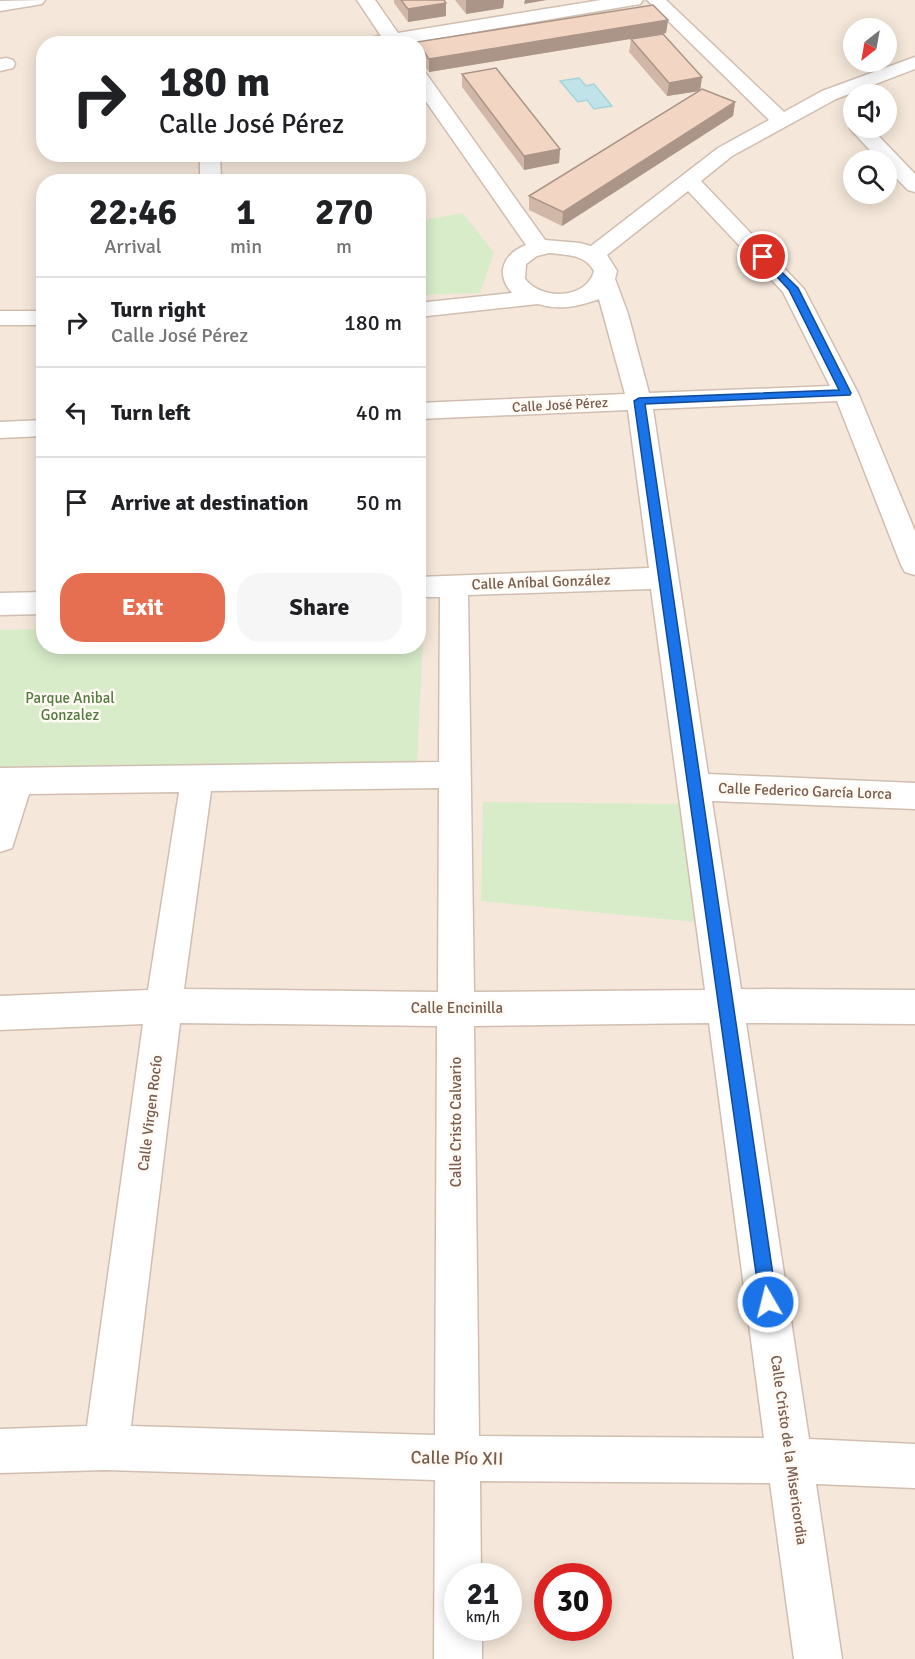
<!DOCTYPE html>
<meta charset="utf-8">
<style>
:root{--surface:#fff;--page:#f6f6f6;--text:#202124;--muted:#757577;--line:#e0e0e0;--accent:#e76f51}
body{margin:0;font-family:Signika,sans-serif;background:var(--page);color:var(--text);height:100vh;display:flex;flex-direction:column;font-size:22px;white-space:nowrap}
*{box-sizing:border-box;margin:0}
p{font-size:20px;color:var(--muted)}
.icon{flex:none;width:33px;height:33px;fill:none;stroke:currentColor;stroke-width:2;stroke-linecap:round;stroke-linejoin:round}
.map{position:relative;flex:1;overflow:hidden}
.sheet{position:absolute;left:36px;top:174px;width:390px;height:480px;display:flex;flex-direction:column;background:var(--surface);border-radius:24px;box-shadow:0 3px 15px #0003}
.sheet>*{flex:none}
.banner{position:absolute;left:36px;top:36px;width:390px;height:126px;border-radius:24px;box-shadow:0 3px 15px #0003;background:#fff;color:var(--text);overflow:hidden}
.needle{width:39px;rotate:211deg}
.fabs{position:absolute;left:843px;top:18px;display:grid;gap:12px}
.fabs a{display:grid;place-items:center;width:54px;height:54px;border-radius:50%;background:var(--surface);box-shadow:0 3px 15px #0003;font-size:30px}
.speed{position:absolute;left:444px;top:1563px;display:flex;gap:12px;font-size:30px;font-weight:700;text-align:center}
.speed>*{display:grid;place-content:center;width:78px;height:78px;border-radius:50%;background:var(--surface);box-shadow:0 3px 15px #0003;line-height:1}
.speed small{font-size:15px;font-weight:400}
.speed .limit{border:9px solid #d22;background:#fff;color:#111}
.pin{position:absolute;display:grid;place-items:center;width:51px;height:51px;color:#fff;margin:-26px;border:3px solid #fff;border-radius:50%;box-shadow:0 2px 6px #0007}
.me{position:absolute;width:66px;margin:-33px;rotate:352deg;stroke-linejoin:round;filter:drop-shadow(0 0 4px #0008)}
.turn{display:flex;align-items:center;gap:21px;height:126px;padding:0 24px;font-size:27px}
.turn .icon{width:78px;height:78px;stroke-width:2.5}
.turn b{display:block;font-size:42px;line-height:51px}
.eta{display:flex;justify-content:space-evenly;align-items:center;height:102px;text-align:center}
.eta b{font-size:36px;font-weight:800;line-height:42px}
.action{display:flex;gap:12px;margin-top:auto;padding:12px 24px}
.action a{flex:1;height:69px;border-radius:24px;background:var(--accent);color:#fff;font-size:24px;font-weight:800;line-height:69px;text-align:center}
.action a+a{background:var(--page);color:var(--text)}
ul{padding:0;list-style:none}
li{display:flex;align-items:center;gap:18px;height:90px;padding:0 24px;border-top:2px solid var(--line)}
li div{flex:1}
li b{display:block;font-size:22px}
li em{font-style:normal}
.map>svg:first-child{display:block}
</style>
<div class="map">
<svg width="915" height="1659" viewBox="0 0 915 1659">
<rect width="100%" height="100%" fill="#fdf6ec"/>
<path fill="#f5e8da" fill-rule="evenodd" d="M 0,0 L 915,0 L 915,1659 L 0,1659 ZM 854,28 L 886,28 L 886,62 L 854,62 ZM 44,44 L 418,44 L 418,154 L 44,154 ZM 854,94 L 886,94 L 886,128 L 854,128 ZM 854,160 L 886,160 L 886,194 L 854,194 ZM 44,182 L 418,182 L 418,646 L 44,646 ZM 458,1576 L 508,1576 L 508,1628 L 458,1628 ZM 548,1576 L 598,1576 L 598,1628 L 548,1628 Z"/>
<g fill="#d8ecc9">
<polygon points="463,213 494,253 480,293 419,295 419,221"/>
<polygon points="424,617 417,762 0,767 0,630 43,629 44,646 418,646 419,618"/>
<polygon points="483,802 685,804 695,922 481,901"/>
</g>
<polygon fill="#bfe3e8" stroke="#a5d3da" stroke-width="1.5" points="579,78 586,86 594,84 612,106 594,109 587,100 578,102 560,81"/>
<g fill="none" stroke-linecap="round" stroke-linejoin="round">
<defs>
<g id="minor">
<polygon points="45,0 42,4 0,11 0,1"/>
<polygon points="357,0 375,0 398,33 601,0 643,0 640,4 634,5 405,44 355,44 357,40 381,36"/>
<path d="M 647,0 L 666,0 L 784,112 L 822,91 L 915,57 L 915,69 L 836,99 L 732,156 L 701,181 L 804,289 L 858,393 L 915,531 L 915,575 L 905,572 L 901,565 L 837,401 L 653,409 L 708,774 L 915,783 L 915,809 L 712,801 L 741,989 L 915,990 L 915,1024 L 746,1023 L 809,1439 L 915,1444 L 915,1488 L 816,1484 L 842,1659 L 794,1659 L 770,1483 L 480,1481 L 481,1576 L 458,1576 L 458,1628 L 482,1628 L 482,1659 L 434,1659 L 435,1480 L 106,1470 L 0,1473 L 0,1429 L 87,1426 L 143,1024 L 0,1030 L 0,996 L 148,990 L 179,792 L 29,794 L 12,848 L 0,852 L 0,768 L 439,762 L 440,597 L 418,597 L 418,577 L 649,568 L 628,410 L 418,419 L 418,403 L 625,394 L 599,299 C 579,306 560,311 538,304 L 418,317 L 418,303 L 512,293 C 495,274 503,254 526,245 L 418,90 L 418,70 L 425,72 L 545,240 L 580,243 L 591,246 L 718,148 L 769,120 ZM 688,191 L 783,292 L 830,386 L 649,393 L 628,314 L 615,279 L 617,271 L 607,255 ZM 549,253 C 566,255 585,254 594,271 C 587,299 542,301 525,279 L 526,264 L 537,256 ZM 651,589 L 705,990 L 474,992 L 468,595 ZM 439,788 L 438,992 L 184,989 L 211,791 ZM 180,1023 L 437,1026 L 435,1435 L 131,1426 ZM 709,1023 L 764,1438 L 479,1436 L 474,1026 Z"/>
<polygon points="6,58 13,60 15,64 13,68 0,71 0,59"/>
<polygon points="853,124 854,128 871,128 915,174 915,192 908,190 886,168 886,160 879,160 853,132 850,128"/>
<polygon points="200,154 220,154 221,182 200,182"/>
<rect x="0" y="311" width="44" height="14"/>
<polygon points="44,420 44,436 0,438 0,422"/>
<polygon points="44,592 44,614 0,615 0,593"/>
</g>
</defs>
<use href="#minor" stroke="#d1beb0" stroke-width="3"/>
<use href="#minor" fill="#fff" fill-rule="evenodd"/>
</g>
<g fill="#d1b7a8">
<polygon points="394,0 444,0 446,16 408,22 394,3"/>
<polygon points="455,0 504,0 503,8 466,14"/>
<polygon points="668,20 666,33 663,34 702,77 700,90 735,102 733,116 562,226 529,210 529,196 699,91 667,96 629,52 631,39 429,72 418,57 418,44 417,44 417,42"/>
<polygon points="462,74 560,149 559,163 524,170 462,87"/>
</g>
<g fill="#aa9588">
<polygon points="466,0 504,0 503,8 466,14"/>
<polygon points="525,0 547,0 524,4"/>
<polygon points="446,3 446,16 408,22 408,9"/>
<polygon points="668,20 666,33 429,72 429,59"/>
<polygon points="702,77 700,91 667,96 669,83"/>
<polygon points="735,102 733,116 562,226 563,212"/>
<polygon points="560,149 559,163 524,170 524,156"/>
</g>
<g fill="#f3d5c3" stroke="#aa9588" stroke-width="1.5">
<polygon points="401,0 444,0 446,3 408,9"/>
<polygon points="653,5 668,20 429,59 417,42"/>
<polygon points="663,34 702,77 669,83 631,39"/>
<polygon points="496,68 560,149 524,156 462,74"/>
<polygon points="702,89 735,102 563,212 529,196"/>
</g>
<polygon fill="#1a73e8" stroke="#114b97" stroke-width="1.5" points="763,254 798,288 851,393 850,395 645,404 777,1302 775,1308 768,1311 762,1308 760,1302 634,401 639,398 839,390 789,290 759,257"/>
<g text-anchor="middle" dominant-baseline="central" stroke-width="5" stroke-linejoin="round" paint-order="stroke">
<g font-size="14" fill="#7a5c4d" stroke="#fffaf3">
<text transform="translate(560 405) rotate(-3)">Calle José Pérez</text>
</g>
<g font-size="15" fill="#7a5c4d" stroke="#fffaf3">
<text transform="translate(541 582) rotate(-2)">Calle Aníbal González</text>
<text transform="translate(805 791) rotate(2)">Calle Federico García Lorca</text>
<text x="457" y="1008">Calle Encinilla</text>
<text transform="translate(150 1113) rotate(-83)">Calle Virgen Rocío</text>
<text transform="translate(456 1122) rotate(-90)">Calle Cristo Calvario</text>
<text transform="translate(789 1450) rotate(82)">Calle Cristo de la Misericordia</text>
</g>
<g font-size="15" fill="#537a41" stroke="#fffaf3">
<text x="70" y="698">Parque Anibal<tspan x="70" dy="17">Gonzalez</tspan></text>
</g>
<g font-size="18" fill="#7a5c4d" stroke="#fffaf3">
<text transform="translate(457 1458) rotate(1)">Calle Pío XII</text>
</g>
</g>
</svg>
<div class="fabs">
<a><svg class="needle" viewBox="-14 -14 28 28"><path d="M0-13l5 13h-10z" fill="#e53935"/><path d="M0 13l5-13h-10z" fill="#757577"/></svg></a>
<a><svg class="icon" aria-label="sound" viewBox="0 0 24 24"><path d="M4 9h4l5-4v14l-5-4H4zM17 9q2 3 0 6"/></svg></a>
<a><svg class="icon" aria-label="search" viewBox="0 0 24 24"><circle cx="10" cy="10" r="6"/><path d="M15 15l6 6"/></svg></a>
</div>
<div class="speed"><div>21<small>km/h</small></div><div class="limit">30</div></div>
<div class="pin" style="left:763px;top:257px;background:#d93025"><svg class="icon" aria-label="arrive" viewBox="0 0 24 24"><path d="M6 21V4h12l-3 4 3 4H6"/></svg></div>
<svg class="me" style="left:768px;top:1302px" viewBox="-20 -20 40 40"><circle r="17" fill="#1a73e8" stroke="#fff" stroke-width="3"/><path d="M0-11L8 9 0 5-8 9z" fill="#fff"/></svg>
<div class="banner">
<div class="turn"><svg class="icon" aria-label="right" viewBox="0 0 24 24"><path d="M7 20v-9h11M14 6l5 5-5 5"/></svg><div><b>180 m</b>Calle José Pérez</div></div>
</div>
<section class="sheet">
<div class="eta">
<div><b>22:46</b><p>Arrival</p></div>
<div><b>1</b><p>min</p></div>
<div><b>270</b><p>m</p></div>
</div>
<ul>
<li><svg class="icon" aria-label="right" viewBox="0 0 24 24"><path d="M7 20v-9h11M14 6l5 5-5 5"/></svg><div><b>Turn right</b><p>Calle José Pérez</p></div><em>180 m</em></li>
<li><svg class="icon" aria-label="left" viewBox="0 0 24 24"><path d="M17 20v-9H6M10 6l-5 5 5 5"/></svg><div><b>Turn left</b></div><em>40 m</em></li>
<li><svg class="icon" aria-label="arrive" viewBox="0 0 24 24"><path d="M6 21V4h12l-3 4 3 4H6"/></svg><div><b>Arrive at destination</b></div><em>50 m</em></li>
</ul>
<div class="action"><a>Exit</a><a>Share</a></div>
</section>
</div>
